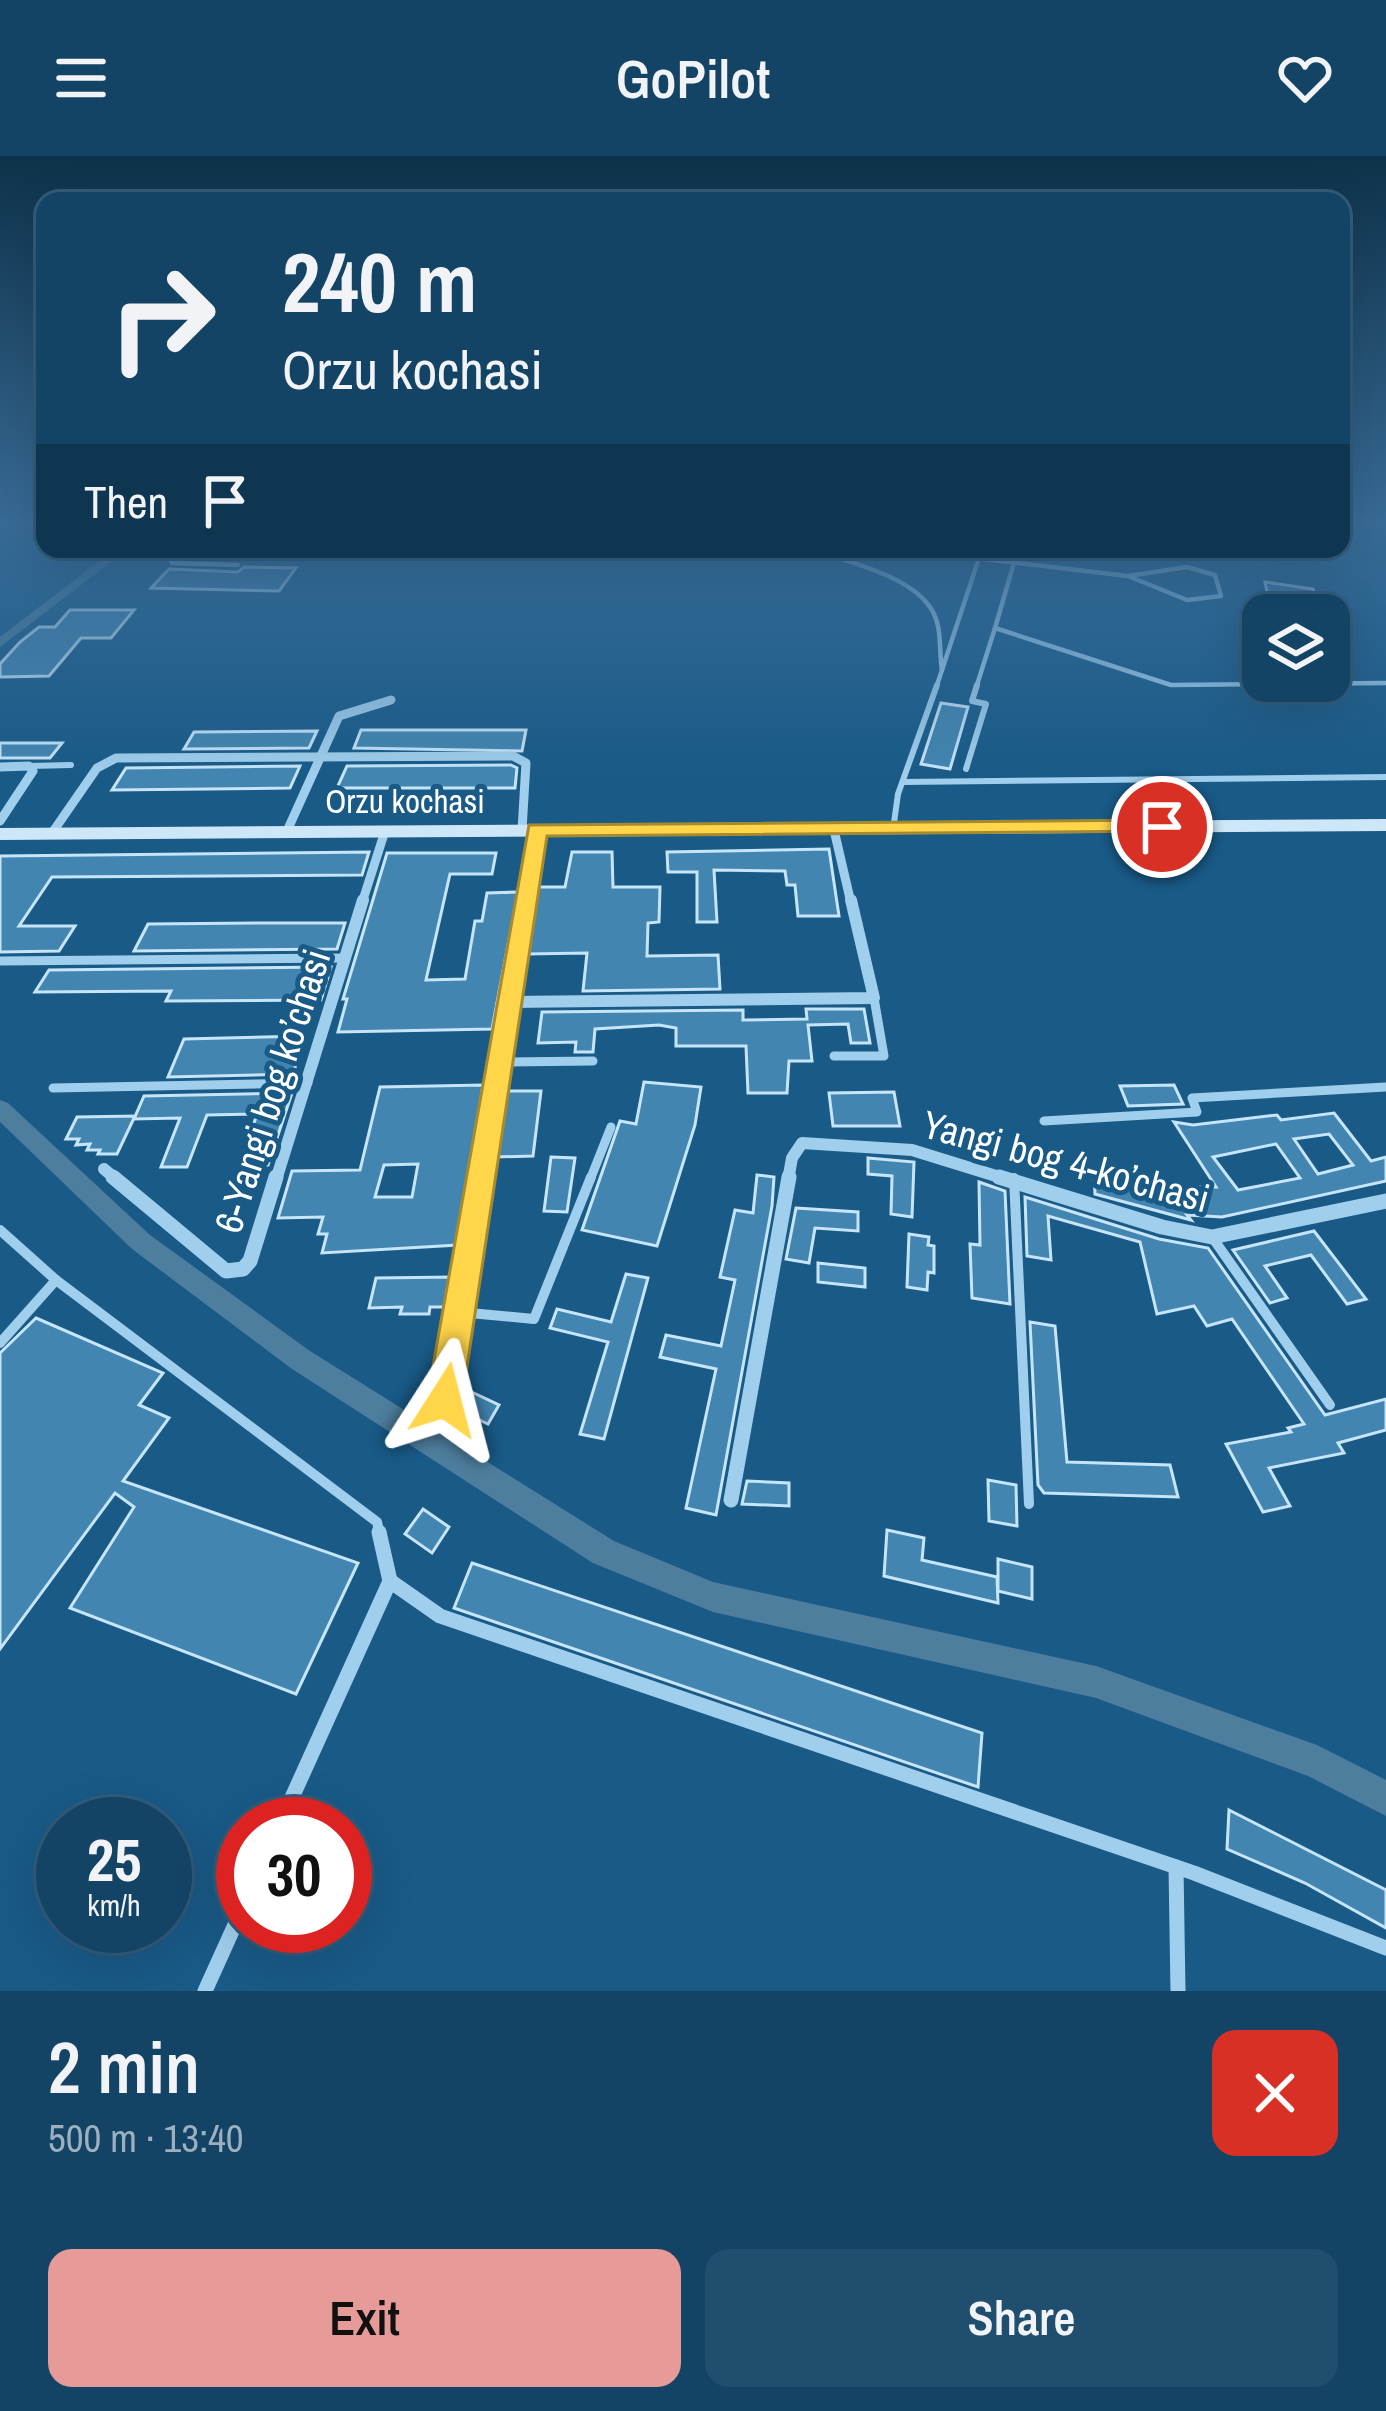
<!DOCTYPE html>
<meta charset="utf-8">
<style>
:root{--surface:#134465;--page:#204e6e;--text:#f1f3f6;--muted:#9db0bf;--line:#325c79;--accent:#e69b98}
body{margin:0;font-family:"Archivo Narrow",sans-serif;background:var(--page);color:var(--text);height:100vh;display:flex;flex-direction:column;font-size:45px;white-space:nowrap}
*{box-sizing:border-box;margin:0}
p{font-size:39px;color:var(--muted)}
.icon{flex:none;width:66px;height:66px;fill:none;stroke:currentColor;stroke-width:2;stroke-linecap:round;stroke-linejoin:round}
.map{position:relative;height:1835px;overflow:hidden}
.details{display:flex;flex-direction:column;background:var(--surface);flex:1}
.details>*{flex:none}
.guide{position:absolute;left:36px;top:36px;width:1314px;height:366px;border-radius:24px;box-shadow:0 12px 48px #0002,0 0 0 3px var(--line);background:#134465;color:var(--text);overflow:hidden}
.controls{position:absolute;left:1242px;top:438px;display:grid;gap:24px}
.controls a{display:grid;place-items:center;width:108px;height:108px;border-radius:24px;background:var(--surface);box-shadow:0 12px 48px #0002,0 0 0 3px var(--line);font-size:60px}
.speed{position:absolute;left:36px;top:1641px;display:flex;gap:24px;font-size:60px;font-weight:700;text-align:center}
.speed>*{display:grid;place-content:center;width:156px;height:156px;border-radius:50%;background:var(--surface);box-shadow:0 12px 48px #0002,0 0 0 3px var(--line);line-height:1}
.speed small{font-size:30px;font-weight:400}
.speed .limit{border:18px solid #d22;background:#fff;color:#111}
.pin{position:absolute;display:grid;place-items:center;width:102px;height:102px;color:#fff;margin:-51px;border:6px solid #fff;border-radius:50%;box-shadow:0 3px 12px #0007}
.me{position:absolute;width:132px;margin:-66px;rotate:9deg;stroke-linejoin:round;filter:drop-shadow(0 0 9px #0008)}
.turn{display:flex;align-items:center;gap:42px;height:252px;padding:0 48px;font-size:54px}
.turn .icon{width:156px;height:156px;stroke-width:2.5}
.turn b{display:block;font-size:84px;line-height:102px}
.then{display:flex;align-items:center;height:114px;padding:0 48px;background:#0003;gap:24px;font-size:45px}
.round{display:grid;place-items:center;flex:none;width:126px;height:126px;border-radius:24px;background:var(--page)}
.overview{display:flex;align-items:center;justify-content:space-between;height:204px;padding:0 48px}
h1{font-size:72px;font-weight:600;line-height:90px}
.primary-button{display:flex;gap:24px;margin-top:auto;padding:24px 48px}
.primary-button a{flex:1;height:138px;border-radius:24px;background:var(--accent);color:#111;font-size:48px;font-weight:600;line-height:138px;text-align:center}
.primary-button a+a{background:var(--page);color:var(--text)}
header{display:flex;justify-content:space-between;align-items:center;height:156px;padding:0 48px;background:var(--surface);font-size:54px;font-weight:600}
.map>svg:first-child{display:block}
</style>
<header><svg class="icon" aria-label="menu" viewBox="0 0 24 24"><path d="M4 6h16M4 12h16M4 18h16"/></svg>GoPilot<svg class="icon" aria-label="heart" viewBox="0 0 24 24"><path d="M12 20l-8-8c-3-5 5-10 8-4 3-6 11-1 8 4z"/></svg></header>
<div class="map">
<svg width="1386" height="1835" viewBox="0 0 1386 1835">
<rect width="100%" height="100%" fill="#195a87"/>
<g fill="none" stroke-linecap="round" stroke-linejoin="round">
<g fill="#4e7e9e" fill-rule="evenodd">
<polygon points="115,393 128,393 0,491 0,481"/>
<polygon points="0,944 8,947 150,1079 310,1195 614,1385 713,1426 1096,1510 1317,1589 1386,1624 1386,1660 1308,1620 1096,1542 713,1456 593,1407 292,1213 132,1093 0,966"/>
</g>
</g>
<g fill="#4285b0" stroke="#c6e5f9" stroke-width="3" fill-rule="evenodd">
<polygon points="244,411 296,412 279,435 151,432 169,413 238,416"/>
<polygon points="1265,426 1313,433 1317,449 1269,445"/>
<polygon points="70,454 134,454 111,482 81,482 49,520 0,521 0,508 20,486 39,471 55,471"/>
<polygon points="941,547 968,551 950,613 921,608"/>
<polygon points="361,574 526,574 522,595 354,592"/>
<polygon points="317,575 309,592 184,593 194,576"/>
<polygon points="0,587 62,587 50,602 0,602"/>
<polygon points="511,609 517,612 515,632 337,632 347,610"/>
<polygon points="300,610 290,632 112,634 126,612"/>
<polygon points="829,693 839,760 798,760 795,729 787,729 785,715 714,714 717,766 697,766 697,716 668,716 667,696"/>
<polygon points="369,696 362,719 52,721 19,770 75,770 59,795 0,796 0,700"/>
<polygon points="572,696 612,696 613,731 660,731 659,766 648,767 647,800 718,799 720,833 583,835 587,797 528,798 538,731 565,731"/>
<polygon points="387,697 496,697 492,718 450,718 426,824 465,823 475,765 482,765 487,737 518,736 492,873 338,876 347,843 343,843"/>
<polygon points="262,767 345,767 337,793 134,795 148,768"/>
<polygon points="331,811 321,844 166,845 171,835 35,836 49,814"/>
<polygon points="806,853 864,853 870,887 851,887 848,868 808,869 812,905 789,905 787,937 748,937 746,890 676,890 676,872 659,869 595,873 593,896 575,896 576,886 538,887 542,856 743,854 743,864 807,863"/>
<polygon points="305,880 293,918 168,921 184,883"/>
<polygon points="644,926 701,931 695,969 657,1090 582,1074 620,965 636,968"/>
<path d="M 483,929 L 458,1089 L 322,1097 L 327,1078 L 318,1078 L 323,1061 L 278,1062 L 292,1015 L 360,1014 L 380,931 ZM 418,1008 L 412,1041 L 375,1041 L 384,1009 Z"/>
<polygon points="1174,929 1183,948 1128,950 1120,930"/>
<polygon points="506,935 541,935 533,1000 495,1001"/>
<polygon points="894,936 900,970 833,970 829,937"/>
<polygon points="292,937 268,1009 240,1010 257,958 207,959 187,1011 161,1011 180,962 134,963 144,940"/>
<path d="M 1334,957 L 1371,1005 L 1386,1001 L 1386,1025 L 1222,1061 L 1187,1059 L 1191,1064 L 1095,1038 L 1094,1018 L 1164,1031 L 1216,1031 L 1174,966 L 1193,969 L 1277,959 L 1281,964 ZM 1329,978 L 1353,1009 L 1318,1018 L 1294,983 ZM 1276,988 L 1300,1022 L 1238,1034 L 1213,1001 Z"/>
<polygon points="135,960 117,998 98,998 100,994 87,994 90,988 76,989 79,983 66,983 77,961"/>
<polygon points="551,1001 575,1002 567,1056 544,1055"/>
<polygon points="868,1002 914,1006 912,1061 891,1058 892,1020 868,1018"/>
<polygon points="757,1019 774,1021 772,1050 716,1359 686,1352 716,1213 660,1201 666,1179 721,1190 735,1124 720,1121 735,1054 753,1057"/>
<polygon points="979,1026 1005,1035 1010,1148 972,1142 970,1088 980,1089"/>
<polygon points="1025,1041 1159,1083 1208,1092 1325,1259 1386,1243 1386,1274 1338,1287 1344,1297 1269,1312 1290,1350 1263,1356 1226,1288 1291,1276 1288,1272 1304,1268 1232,1163 1207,1170 1194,1150 1157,1158 1140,1086 1048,1060 1051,1104 1027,1100"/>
<polygon points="796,1052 858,1056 858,1075 815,1072 809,1107 786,1103"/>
<polygon points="1314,1075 1366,1143 1347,1148 1311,1099 1265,1110 1287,1142 1270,1147 1233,1094"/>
<polygon points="909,1078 929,1081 928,1089 934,1090 934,1117 928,1116 927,1134 907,1131"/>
<polygon points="818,1107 865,1112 865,1131 818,1126"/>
<polygon points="626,1118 648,1122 604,1283 580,1278 608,1186 550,1172 557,1153 611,1166"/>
<polygon points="453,1121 448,1151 430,1151 429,1158 400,1158 402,1151 369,1152 376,1122"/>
<polygon points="36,1162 163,1217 139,1249 169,1262 123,1325 358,1407 296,1538 70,1452 134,1351 115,1337 0,1493 0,1197"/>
<polygon points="1030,1166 1055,1170 1067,1306 1170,1309 1178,1341 1044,1337 1038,1329"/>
<polygon points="461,1231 499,1249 488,1268 454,1252"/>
<polygon points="988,1324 1016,1329 1017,1370 989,1365"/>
<polygon points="747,1325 789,1327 789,1350 742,1348"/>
<polygon points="423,1353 449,1371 432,1397 405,1378"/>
<polygon points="887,1374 924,1382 922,1404 997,1421 998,1447 884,1420"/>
<polygon points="998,1403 1032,1411 1032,1443 998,1435"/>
<polygon points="472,1407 982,1577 978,1631 454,1452"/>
<polygon points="1229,1654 1386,1734 1386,1772 1305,1727 1227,1693"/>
</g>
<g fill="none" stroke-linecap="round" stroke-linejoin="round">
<g stroke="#a0cfed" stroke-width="4.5">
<polyline points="172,393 172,407 238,409"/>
<path d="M 811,393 C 847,406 916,420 934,458 C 942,475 939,496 942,514"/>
<polyline points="899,393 1128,420"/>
<polyline points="1018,393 995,472 1171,529 1386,527"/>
<polygon points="1187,411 1215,419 1221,440 1187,444 1128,420"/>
<polyline points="936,532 982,393"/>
<polyline points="976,532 995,472"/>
</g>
<g stroke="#a0cfed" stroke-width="6">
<polyline points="29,610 71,609"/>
<polyline points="966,613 986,548 972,545 977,529"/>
<polyline points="903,626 1386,621"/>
<polyline points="893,674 898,638 937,529"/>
</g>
<g stroke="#a0cfed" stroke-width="9">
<polyline points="0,805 346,802"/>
<polyline points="834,900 884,900 874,842"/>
<polyline points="500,906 593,905"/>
<polyline points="53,932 308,927"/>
<polyline points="1044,965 1197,956 1192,942 1386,931"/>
<polyline points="590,1024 611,971"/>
</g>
<g stroke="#a0cfed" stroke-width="10">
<polyline points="1014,1022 1029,1348"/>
<polyline points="0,1074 56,1124 377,1366 380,1379"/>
<polyline points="1212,1081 1330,1249"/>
<polyline points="459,1156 534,1163 591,1021"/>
<polyline points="0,1187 56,1124"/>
</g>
<g stroke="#a0cfed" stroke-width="15">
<polyline points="390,1425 440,1460 1194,1717 1386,1792"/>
<polyline points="280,1668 390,1425 379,1376"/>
<polyline points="1176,1711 1178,1835"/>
<polyline points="205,1835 243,1751"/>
</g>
<g stroke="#a0cfed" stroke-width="9">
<polyline points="0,611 29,610 33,615 0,665"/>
<polyline points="834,674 851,747"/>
<polyline points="287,675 339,560 391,544"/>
<polyline points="52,677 97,612 116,602 513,600 526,607 522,674"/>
<polyline points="362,747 385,675"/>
<polyline points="525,747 537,674"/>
</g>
<g stroke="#a0cfed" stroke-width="12">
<polyline points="509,846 874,842 851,744"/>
<polyline points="104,1013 117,1024"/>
<polyline points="276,1024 363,744"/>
<polyline points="481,1024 526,744"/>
<polyline points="788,1024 792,1002 802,987 912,994 1009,1024"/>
</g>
<g stroke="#a0cfed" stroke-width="15">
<polyline points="113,1021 226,1115 243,1113 250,1105 276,1021"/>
<polyline points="999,1021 1162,1071 1212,1081 1386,1045"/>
<polyline points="445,1244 481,1021"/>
<polyline points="731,1344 789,1021"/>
</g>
<polygon fill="#cde7f9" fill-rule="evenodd" points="1386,663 1386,675 0,684 0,672"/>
</g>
<linearGradient id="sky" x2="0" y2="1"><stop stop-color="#0e324a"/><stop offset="0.59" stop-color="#386b96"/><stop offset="1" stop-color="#386b96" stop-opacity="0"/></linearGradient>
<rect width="1386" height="620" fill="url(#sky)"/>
<polygon fill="#ffd54a" stroke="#a68a30" stroke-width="3" points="1162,664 1169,666 1169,675 547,680 462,1244 457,1256 445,1261 432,1256 427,1244 529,669"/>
<g text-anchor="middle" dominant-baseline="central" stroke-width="10" stroke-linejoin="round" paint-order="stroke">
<g font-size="33" fill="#fff" stroke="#195a87">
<text x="405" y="645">Orzu kochasi</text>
</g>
<g font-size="39" fill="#fff" stroke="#195a87">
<text transform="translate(272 935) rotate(-72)">6-Yangi bog koʼchasi</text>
<text transform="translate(1066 1005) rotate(15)">Yangi bog 4-koʼchasi</text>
</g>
</g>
</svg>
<div class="controls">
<a><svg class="icon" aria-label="layers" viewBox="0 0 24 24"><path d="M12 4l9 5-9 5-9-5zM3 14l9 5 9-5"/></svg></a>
</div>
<div class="speed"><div>25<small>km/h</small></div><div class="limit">30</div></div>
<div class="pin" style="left:1162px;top:671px;background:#d93025"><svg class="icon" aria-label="arrive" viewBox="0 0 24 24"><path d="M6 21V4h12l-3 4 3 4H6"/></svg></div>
<svg class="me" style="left:445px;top:1244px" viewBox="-20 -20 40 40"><path d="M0-17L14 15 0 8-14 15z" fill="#ffd54a" stroke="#fff" stroke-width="4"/></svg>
<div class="guide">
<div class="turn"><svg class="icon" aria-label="right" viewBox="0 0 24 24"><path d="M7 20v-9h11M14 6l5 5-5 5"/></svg><div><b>240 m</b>Orzu kochasi</div></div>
<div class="then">Then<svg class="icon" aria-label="arrive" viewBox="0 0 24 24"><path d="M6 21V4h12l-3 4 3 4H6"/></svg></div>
</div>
</div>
<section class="details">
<div class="overview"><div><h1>2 min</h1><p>500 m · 13:40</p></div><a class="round" style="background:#d93025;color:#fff"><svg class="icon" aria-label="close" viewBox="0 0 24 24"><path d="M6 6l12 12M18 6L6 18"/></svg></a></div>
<div class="primary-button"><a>Exit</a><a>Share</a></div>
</section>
